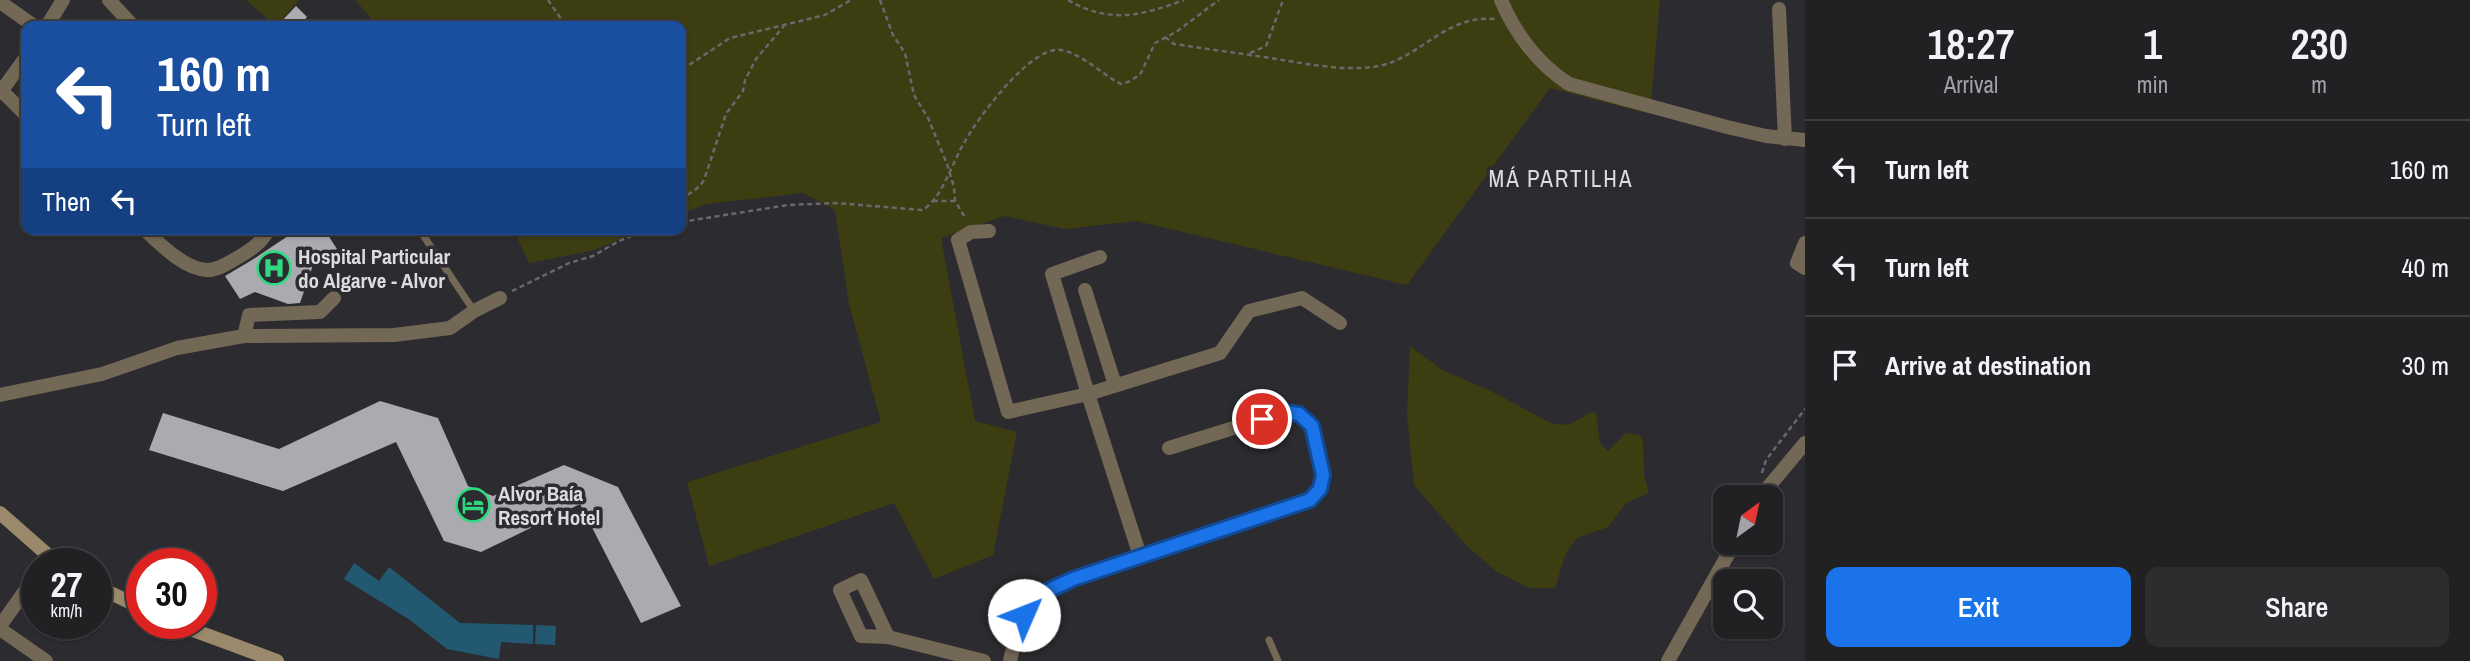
<!DOCTYPE html>
<meta charset="utf-8">
<style>
:root{--surface:#212023;--page:#2d2d30;--text:#f1f3f6;--muted:#a2a3a6;--line:#3e3e41;--accent:#1a73e8}
body{margin:0;font-family:"Archivo Narrow",sans-serif;background:var(--page);color:var(--text);height:100vh;display:flex;flex-direction:column;font-size:26px;white-space:nowrap}
*{box-sizing:border-box;margin:0}
p{font-size:23px;color:var(--muted)}
.icon{flex:none;width:38px;height:38px;fill:none;stroke:currentColor;stroke-width:2;stroke-linecap:round;stroke-linejoin:round}
.map{position:relative;flex:1;overflow:hidden}
.details{display:flex;flex-direction:column;background:var(--surface);width:665px}
.details>*{flex:none}
.guide{position:absolute;left:21px;top:21px;width:665px;height:214px;border-radius:14px;box-shadow:0 2px 5px #0004,0 0 0 2px var(--line);background:#1a4fa0;color:#fff;overflow:hidden}
.needle{width:46px;rotate:33deg}
.controls{position:absolute;left:1713px;top:485px;display:grid;gap:14px}
.controls a{display:grid;place-items:center;width:70px;height:70px;border-radius:14px;background:var(--surface);box-shadow:0 2px 5px #0004,0 0 0 2px var(--line);font-size:35px}
.speed{position:absolute;left:21px;top:548px;display:flex;gap:14px;font-size:35px;font-weight:700;text-align:center}
.speed>*{display:grid;place-content:center;width:91px;height:91px;border-radius:50%;background:var(--surface);box-shadow:0 2px 5px #0004,0 0 0 2px var(--line);line-height:1}
.speed small{font-size:18px;font-weight:400}
.speed .limit{border:10px solid #d22;background:#fff;color:#111}
.pin{position:absolute;display:grid;place-items:center;width:60px;height:60px;color:#fff;margin:-30px;border:4px solid #fff;border-radius:50%;box-shadow:0 2px 7px #0007}
.me{position:absolute;width:77px;margin:-38px;rotate:46deg;stroke-linejoin:round;filter:drop-shadow(0 0 5px #0008)}
.turn{display:flex;align-items:center;gap:24px;height:147px;padding:0 21px;font-size:32px}
.turn .icon{width:91px;height:91px;stroke-width:2.5}
.turn b{display:block;font-size:49px;line-height:60px}
.then{display:flex;align-items:center;height:66px;padding:0 21px;background:#0003;gap:14px;font-size:26px}
.eta{display:flex;justify-content:space-evenly;align-items:center;height:119px;text-align:center}
.eta b{font-size:42px;font-weight:600;line-height:49px}
.button{display:flex;gap:14px;margin-top:auto;padding:14px 21px}
.button a{flex:1;height:80px;border-radius:14px;background:var(--accent);color:#fff;font-size:28px;font-weight:600;line-height:80px;text-align:center}
.button a+a{background:var(--page);color:var(--text)}
ul{padding:0;list-style:none}
li{display:flex;align-items:center;gap:21px;height:98px;padding:0 21px;border-top:2px solid var(--line)}
li div{flex:1}
li b{display:block;font-size:26px}
li em{font-style:normal}
main{display:flex;flex:1;min-height:0}
.map>svg:first-child{display:block}
</style>
<main>
<div class="map">
<svg width="1805" height="661" viewBox="0 0 1805 661">
<rect width="100%" height="100%" fill="#2c2b2f"/>
<g fill="#3c3d11">
<polygon points="246,0 299,0 276,26"/>
<polygon points="355,0 1660,0 1650,114 1550,88 1407,285 1136,221 1065,229 1004,216 941,238 975,421 1017,432 993,555 934,579 894,503 709,566 687,482 881,422 849,304 835,210 803,193 706,204 681,214 681,26 378,26"/>
<polygon points="513,229 644,229 591,251 529,263"/>
<polygon points="1410,346 1444,371 1489,390 1551,423 1569,425 1591,412 1596,413 1600,443 1608,451 1626,433 1639,435 1643,440 1644,475 1649,493 1626,503 1608,527 1577,538 1566,553 1555,588 1529,588 1496,571 1466,545 1414,485 1407,415"/>
</g>
<g fill="#225970">
<polygon points="354,563 379,581 389,567 460,623 533,625 533,644 501,642 499,659 447,649 410,620 344,579"/>
<polygon points="536,625 556,626 555,645 535,644"/>
</g>
<g fill="#aaabb0">
<polygon points="296,6 307,17 299,26 277,26"/>
<polygon points="294,229 324,229 337,249 314,262 300,303 288,304 255,292 240,299 225,276 252,260 294,232"/>
<polygon points="380,401 438,418 468,486 493,496 564,465 618,487 681,606 641,623 580,504 481,552 444,541 396,442 283,491 149,450 163,413 279,449"/>
</g>
<g fill="none" stroke-linecap="round" stroke-linejoin="round">
<g stroke="#69686c" stroke-width="2.5" stroke-dasharray="5 3.5" stroke-linecap="butt">
<polyline points="548,0 566,26"/>
<polyline points="880,0 893,35 905,53 914,95 928,118 947,164 954,187 955,201 966,219"/>
<path d="M 1068,0 C 1109,24 1141,16 1184,0"/>
<path d="M 1165,37 L 1174,44 C 1206,49 1238,53 1270,58 C 1303,63 1339,71 1372,67 C 1419,62 1443,14 1495,19"/>
<polyline points="1250,53 1266,46 1283,0"/>
<polyline points="681,64 689,65 730,38 825,15 851,0"/>
<path d="M 681,200 C 689,193 698,190 704,180 L 726,114 L 743,91 L 745,80 L 756,59 L 784,26"/>
<polyline points="933,201 954,201"/>
<path d="M 681,222 L 788,205 L 836,203 L 922,210 C 941,201 953,161 964,143 C 977,119 1031,45 1061,50 C 1081,53 1103,75 1121,84 L 1131,81 L 1141,73 L 1155,43 L 1176,32 L 1219,0"/>
<polyline points="512,291 569,263 593,256 619,241 649,229"/>
<polyline points="1762,473 1766,460 1805,409"/>
</g>
<g stroke="#736756" stroke-width="7">
<polyline points="419,229 474,311"/>
<polyline points="1269,640 1278,661"/>
</g>
<g stroke="#736756" stroke-width="14">
<polyline points="109,0 133,26"/>
<path d="M 1501,0 C 1515,33 1538,64 1569,84 L 1727,127 L 1766,136 L 1805,140"/>
<polyline points="0,2 34,26"/>
<polyline points="1779,9 1785,139"/>
<polyline points="47,26 63,0"/>
<polyline points="2,91 26,115"/>
<polyline points="0,93 26,57"/>
<path d="M 144,229 C 160,244 184,269 207,270 C 218,270 228,263 237,258 C 251,250 261,243 269,229"/>
<polyline points="989,231 971,232 958,240 1008,412 1088,394 1052,274 1100,257"/>
<polyline points="1805,243 1797,263 1805,268"/>
<polyline points="1085,290 1115,385"/>
<polyline points="244,336 394,335 450,328 474,311 500,298"/>
<polyline points="0,395 102,374 177,348 244,336 249,315 320,312 334,298"/>
<polyline points="1760,497 1805,443"/>
<polyline points="1140,556 1088,394 1220,353 1249,311 1302,298 1340,323"/>
<polyline points="0,626 37,574"/>
<polyline points="0,629 46,661"/>
<polyline points="888,637 861,580 840,590 861,636 888,637 984,661"/>
<path d="M 1010,661 C 1021,612 1028,601 1073,579 L 1310,500 L 1320,489 L 1323,475 L 1312,426 L 1299,414 L 1285,412 L 1169,448"/>
<polyline points="1668,661 1735,542"/>
</g>
<g stroke="#9b896c" stroke-width="14">
<polyline points="0,513 58,564"/>
<polyline points="96,586 142,608"/>
<polyline points="174,623 277,661"/>
</g>
</g>
<g fill="none" stroke-linecap="round" stroke-linejoin="round">
<defs>
<polyline id="route" points="1024,615 1043,593 1073,579 1310,500 1320,489 1323,475 1312,426 1299,414 1285,412 1262,419"/>
</defs>
<use href="#route" stroke="#114b97" stroke-width="18"/>
<use href="#route" stroke="#1a73e8" stroke-width="12"/>
</g>
<defs>
<symbol id="hospital-ring" viewBox="-11 -11 22 22"><circle r="9.5" fill="#2c2b2f" stroke="#30d882" stroke-width="1.5"/><path d="M-5-5h3v3.5h4V-5h3V5h-3V1.5h-4V5h-3Z" fill="#30d882"/></symbol>
<symbol id="hotel-ring" viewBox="-11 -11 22 22"><circle r="9.5" fill="#2c2b2f" stroke="#30d882" stroke-width="1.5"/><path d="M-6-4.5h1.5V1H6V5H4.5V3h-9V5H-6ZM-4 0a1.8 1.8 0 1 1 3.6 0ZM.5 0V-2.5h3Q6-2.5 6 0Z" fill="#30d882"/></symbol>
</defs>
<g fill-rule="evenodd">
<use href="#hospital-ring" x="255" y="249" width="38" height="38"/>
<use href="#hotel-ring" x="454" y="486" width="38" height="38"/>
</g>
<g text-anchor="middle" dominant-baseline="central" stroke-width="7" stroke-linejoin="round" paint-order="stroke">
<g font-size="21" font-weight="bold" fill="#dcdbde" stroke="#2c2b2f" text-anchor="start">
<text x="298" y="256">Hospital Particular<tspan x="298" dy="24">do Algarve - Alvor</tspan></text>
<text x="498" y="493">Alvor Baía<tspan x="498" dy="24">Resort Hotel</tspan></text>
</g>
<g font-size="23" letter-spacing="2" fill="#dcdbde" stroke="#2c2b2f">
<text x="1561" y="178">MÁ PARTILHA</text>
</g>
</g>
</svg>
<div class="controls">
<a><svg class="needle" viewBox="-14 -14 28 28"><path d="M0-13l5 13h-10z" fill="#e53935"/><path d="M0 13l5-13h-10z" fill="#a2a3a6"/></svg></a>
<a><svg class="icon" aria-label="search" viewBox="0 0 24 24"><circle cx="10" cy="10" r="6"/><path d="M15 15l6 6"/></svg></a>
</div>
<div class="speed"><div>27<small>km/h</small></div><div class="limit">30</div></div>
<div class="pin" style="left:1262px;top:419px;background:#d93025"><svg class="icon" aria-label="arrive" viewBox="0 0 24 24"><path d="M6 21V4h12l-3 4 3 4H6"/></svg></div>
<svg class="me" style="left:1024px;top:615px" viewBox="-20 -20 40 40"><circle r="19" fill="#fff"/><path d="M0-13L10 11 0 6-10 11z" fill="#1a73e8"/></svg>
<div class="guide">
<div class="turn"><svg class="icon" aria-label="left" viewBox="0 0 24 24"><path d="M17 20v-9H6M10 6l-5 5 5 5"/></svg><div><b>160 m</b>Turn left</div></div>
<div class="then">Then<svg class="icon" aria-label="left" viewBox="0 0 24 24"><path d="M17 20v-9H6M10 6l-5 5 5 5"/></svg></div>
</div>
</div>
<section class="details">
<div class="eta">
<div><b>18:27</b><p>Arrival</p></div>
<div><b>1</b><p>min</p></div>
<div><b>230</b><p>m</p></div>
</div>
<ul>
<li><svg class="icon" aria-label="left" viewBox="0 0 24 24"><path d="M17 20v-9H6M10 6l-5 5 5 5"/></svg><div><b>Turn left</b></div><em>160 m</em></li>
<li><svg class="icon" aria-label="left" viewBox="0 0 24 24"><path d="M17 20v-9H6M10 6l-5 5 5 5"/></svg><div><b>Turn left</b></div><em>40 m</em></li>
<li><svg class="icon" aria-label="arrive" viewBox="0 0 24 24"><path d="M6 21V4h12l-3 4 3 4H6"/></svg><div><b>Arrive at destination</b></div><em>30 m</em></li>
</ul>
<div class="button"><a>Exit</a><a>Share</a></div>
</section>
</main>
